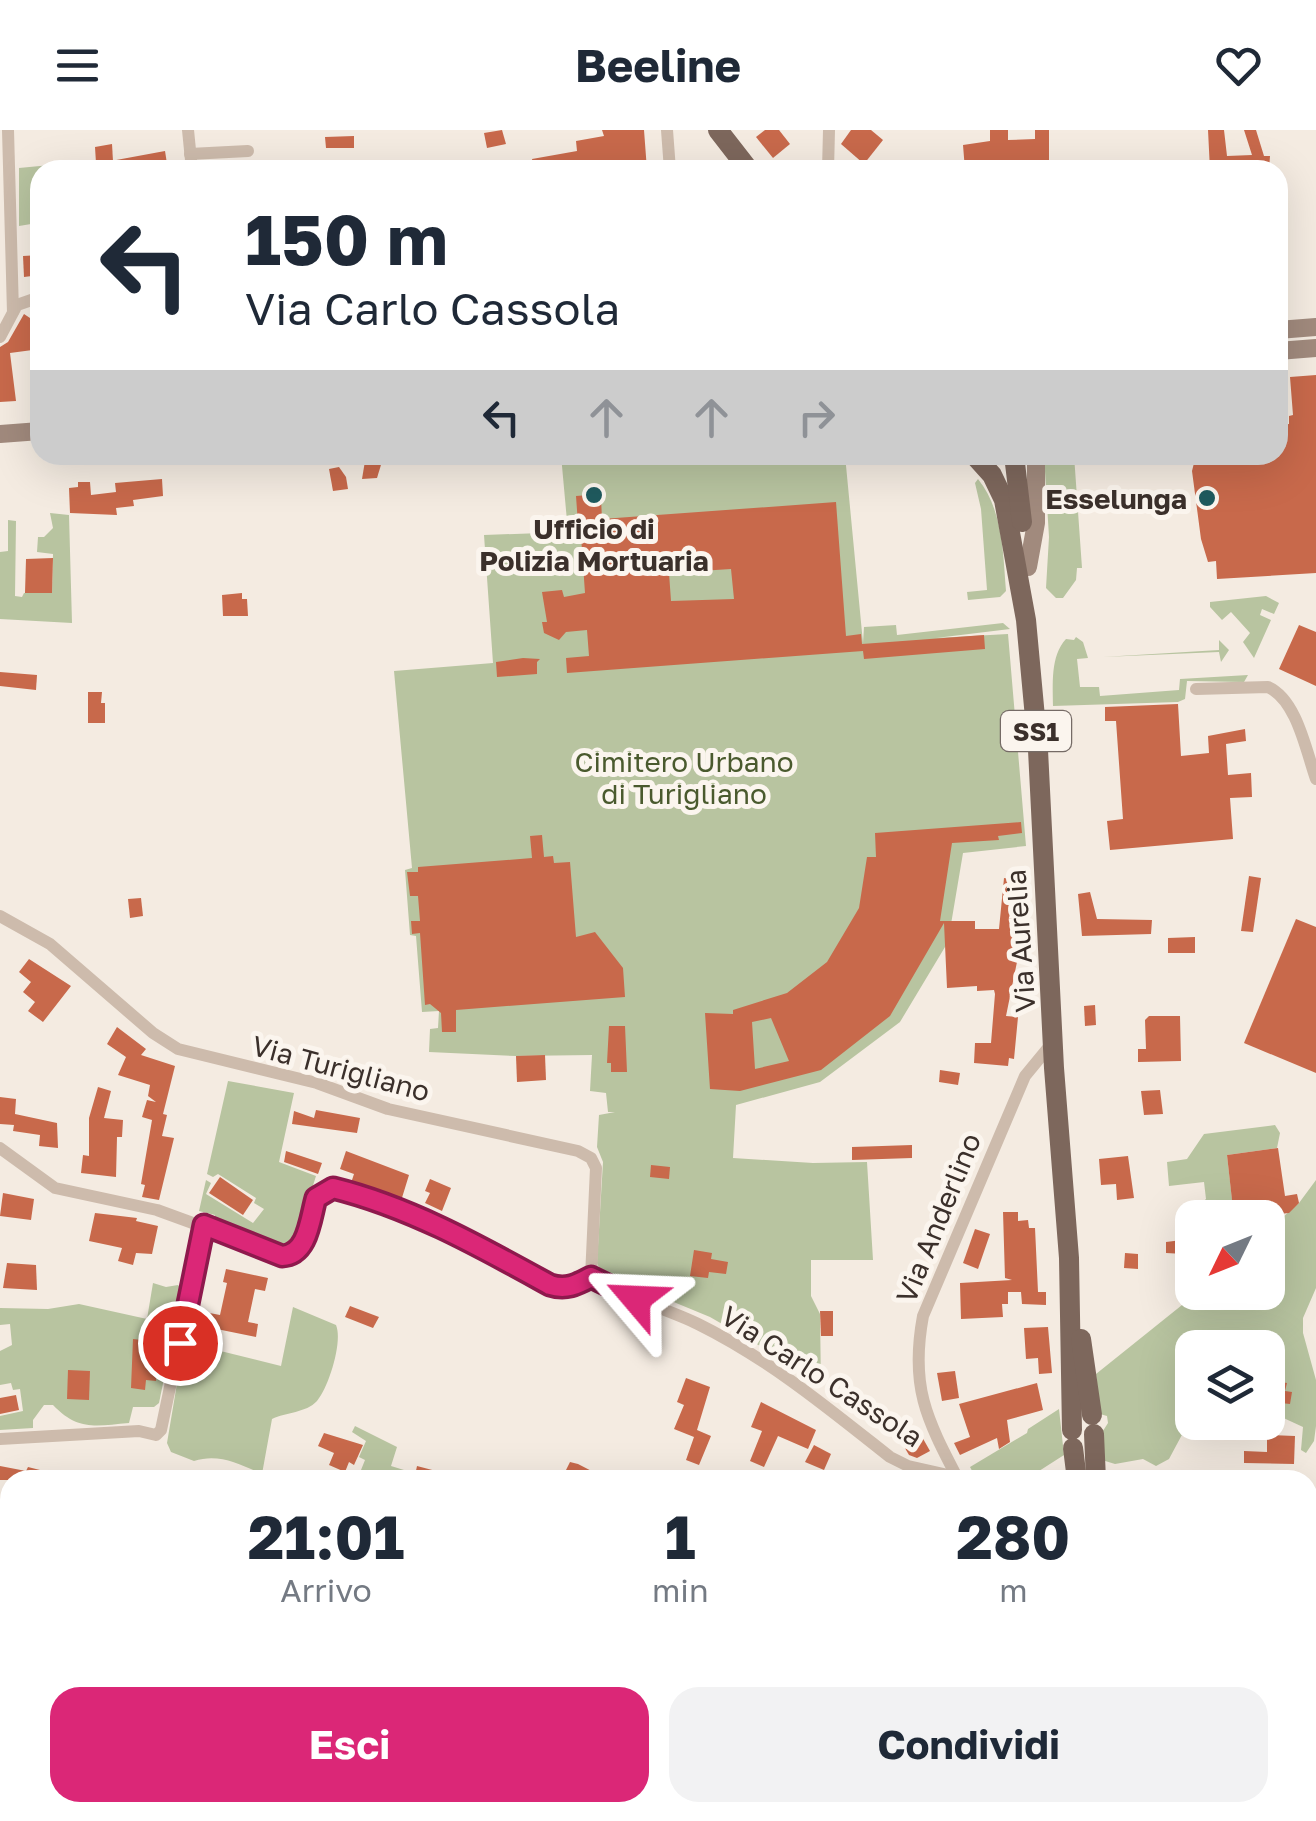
<!DOCTYPE html>
<html lang="it">
<style>
:root{--surface:#fff;--page:#f2f2f3;--text:#1f2937;--muted:#747a83;--accent:#db2777}
body{margin:0;font-family:"Golos Text",sans-serif;background:var(--page);color:var(--text);height:100vh;display:flex;flex-direction:column;font-size:38px;white-space:nowrap}
*{box-sizing:border-box;margin:0}
p{font-size:32px;color:var(--muted)}
.icon{flex:none;width:55px;height:55px;fill:none;stroke:currentColor;stroke-width:2;stroke-linecap:round;stroke-linejoin:round}
.map{position:relative;flex:1;overflow:hidden}
.drawer{position:absolute;left:0px;top:1340px;width:1318px;height:352px;display:flex;flex-direction:column;background:var(--surface);border-radius:30px 30px 0 0;box-shadow:0 10px 40px #0002}
.drawer>*{flex:none}
.banner{position:absolute;left:30px;top:30px;width:1258px;height:305px;border-radius:30px;box-shadow:0 10px 40px #0002;background:#fff;color:var(--text);overflow:hidden}
.needle{width:65px;rotate:227deg}
.controls{position:absolute;left:1175px;top:1070px;display:grid;gap:20px}
.controls a{display:grid;place-items:center;width:110px;height:110px;border-radius:20px;background:var(--surface);box-shadow:0 10px 40px #0002;font-size:50px}
.pin{position:absolute;display:grid;place-items:center;width:85px;height:85px;color:#fff;margin:-42px;border:5px solid #fff;border-radius:50%;box-shadow:0 2px 10px #0007}
.me{position:absolute;width:110px;margin:-55px;rotate:296deg;stroke-linejoin:round;filter:drop-shadow(0 0 8px #0008)}
.turn{display:flex;align-items:center;gap:35px;height:210px;padding:0 50px;font-size:45px}
.turn .icon{width:130px;height:130px;stroke-width:2.5}
.turn b{display:block;font-size:70px;line-height:85px}
.lanes{display:flex;align-items:center;height:95px;padding:0 50px;background:#0003;justify-content:center;gap:50px;direction:ltr}
.lanes .off{opacity:.35}
.eta{display:flex;justify-content:space-evenly;align-items:center;height:170px;text-align:center}
.eta b{font-size:60px;font-weight:700;line-height:70px}
.action{display:flex;gap:20px;margin-top:auto;padding:20px 50px}
.action a{flex:1;height:115px;border-radius:30px;background:var(--accent);color:#fff;font-size:40px;font-weight:700;line-height:115px;text-align:center}
.action a+a{background:var(--page);color:var(--text)}
header{display:flex;justify-content:space-between;align-items:center;height:130px;padding:0 50px;background:var(--surface);font-size:45px;font-weight:700}
.map>svg:first-child{display:block}
</style>
<header><svg class="icon" aria-label="menu" viewBox="0 0 24 24"><path d="M4 6h16M4 12h16M4 18h16"/></svg>Beeline<svg class="icon" aria-label="heart" viewBox="0 0 24 24"><path d="M12 20l-8-8c-3-5 5-10 8-4 3-6 11-1 8 4z"/></svg></header>
<div class="map">
<svg width="1316" height="1691" viewBox="0 0 1316 1691">
<rect width="100%" height="100%" fill="#f4ebe1"/>
<g fill="#b8c4a0">
<polygon points="61,34 61,40 40,40 40,101 32,101 31,94 19,96 19,38"/>
<polygon points="561,325 845,325 863,513 864,497 896,495 897,505 1003,493 1010,499 936,508 1008,504 1026,716 963,723 948,812 900,892 820,952 736,975 733,1028 813,1033 867,1032 873,1130 811,1130 811,1166 820,1184 821,1257 774,1224 710,1187 601,1142 597,1133 603,1032 597,1017 599,985 615,982 608,982 606,963 590,961 592,925 516,926 429,922 430,899 438,898 439,881 422,882 416,806 410,805 405,740 412,738 394,541 493,533 484,405 568,402"/>
<polygon points="1044,325 1074,325 1082,438 1077,438 1076,450 1063,468 1056,468 1046,458 1049,407"/>
<path d="M 978,349 C 1003,380 1003,423 1006,461 L 1000,467 L 968,470 L 967,462 L 987,460 L 981,379 L 975,353 Z"/>
<polygon points="50,383 69,385 72,493 0,489 0,422 8,421 8,390 16,391 15,466 22,467 24,463 52,463 53,424 37,422 38,407 44,407 53,398"/>
<polygon points="1266,466 1279,473 1274,484 1262,479 1260,485 1271,490 1254,528 1243,512 1250,503 1231,482 1222,490 1210,477 1210,472"/>
<path d="M 1076,507 L 1083,512 L 1088,528 L 1077,529 L 1080,557 L 1099,557 L 1100,566 L 1179,560 L 1180,549 L 1248,545 L 1244,552 L 1187,551 L 1185,569 L 1178,572 L 1053,576 C 1053,555 1050,526 1066,509 L 1074,510 Z"/>
<polygon points="1219,510 1229,520 1221,532 1219,522 1103,527 1219,520"/>
<polygon points="228,951 294,963 279,1032 316,1046 295,1112 282,1116 214,1091 215,1085 199,1081 206,1050 211,1053 206,1064 253,1093 264,1079 254,1073 256,1068 218,1044 213,1047 207,1044"/>
<polygon points="1275,995 1280,1003 1277,1018 1227,1025 1234,1087 1192,1088 1192,1096 1185,1079 1199,1075 1206,1069 1204,1052 1169,1056 1167,1032 1187,1029 1204,1004"/>
<polygon points="1316,1050 1316,1158 1303,1188 1303,1203 1316,1250 1316,1296 1314,1311 1306,1323 1301,1320 1303,1297 1277,1285 1268,1284 1268,1218 1192,1218 1192,1286 1169,1329 1156,1336 1143,1329 1115,1334 1102,1330 1101,1304 1108,1293 1107,1286 1100,1284 1096,1244 1197,1163 1268,1162 1268,1088 1251,1087 1269,1085 1270,1093 1275,1094 1299,1073"/>
<path d="M 153,1153 L 166,1157 L 178,1155 L 182,1160 L 159,1273 L 154,1277 L 133,1277 L 129,1293 C 95,1296 78,1301 53,1275 L 44,1275 L 33,1290 L 33,1298 L 0,1300 L 0,1286 L 23,1281 L 20,1259 L 13,1260 L 11,1253 L 0,1255 L 0,1221 L 12,1215 L 10,1194 L 0,1195 L 0,1178 L 48,1179 L 79,1174 L 147,1189 Z"/>
<path d="M 293,1177 L 336,1195 C 343,1211 329,1257 317,1271 C 306,1283 286,1282 272,1289 L 262,1344 C 239,1334 219,1323 194,1331 L 171,1322 L 167,1313 L 184,1212 L 281,1236 Z"/>
<polygon points="1059,1279 1064,1325 1025,1350 977,1350 970,1337 1027,1303 1028,1299"/>
<polygon points="355,1296 397,1317 391,1336 404,1340 402,1350 357,1350 365,1330 359,1327 366,1311 352,1302"/>
<polygon points="86,1682 380,1683 408,1683 401,1691 52,1691"/>
<polygon points="532,1683 700,1683 719,1691 533,1691"/>
<polygon points="770,1683 770,1682 861,1683 852,1691 770,1691"/>
</g>
<g fill="#c8694b" fill-rule="evenodd">
<polygon points="502,0 506,14 487,18 484,3"/>
<polygon points="602,0 644,0 647,40 534,40 532,29 577,21 576,11 604,6"/>
<polygon points="765,0 779,0 790,14 773,28 756,7"/>
<polygon points="851,0 871,0 883,10 864,34 841,14"/>
<polygon points="990,0 1008,0 1008,10 1035,9 1035,0 1049,0 1049,40 965,40 963,15 990,11"/>
<polygon points="1208,0 1224,0 1227,26 1252,25 1244,0 1256,0 1264,26 1270,26 1269,40 1210,40"/>
<polygon points="354,6 354,18 326,18 325,7"/>
<polygon points="112,14 113,31 96,33 95,17"/>
<polygon points="165,21 168,40 101,40 100,33"/>
<polygon points="40,125 40,145 24,147 23,126"/>
<polygon points="24,184 30,188 40,186 40,219 10,223 16,271 0,272 0,217 8,212"/>
<polygon points="1316,245 1316,443 1217,449 1216,431 1208,432 1201,409 1192,341 1196,325 1278,325 1278,295 1289,294 1289,286 1293,285 1290,247"/>
<polygon points="366,325 384,325 377,348 362,349"/>
<polygon points="339,337 346,347 348,359 333,361 329,339"/>
<polygon points="162,349 163,366 133,370 134,376 116,378 117,385 70,383 69,358 78,357 78,352 90,352 91,365 116,362 115,353"/>
<path d="M 589,365 L 589,368 L 601,368 L 602,389 L 836,372 L 846,506 L 861,504 L 862,514 L 984,505 L 985,519 L 864,529 L 863,521 L 567,543 L 566,528 L 589,526 L 587,500 L 566,502 L 559,510 L 544,503 L 542,492 L 547,492 L 542,462 L 562,460 L 564,467 L 585,463 L 581,406 L 575,407 L 574,395 L 578,394 L 576,366 ZM 731,439 L 734,469 L 671,471 L 669,443 Z"/>
<polygon points="53,428 52,463 25,463 26,429"/>
<polygon points="242,463 242,469 247,469 248,486 223,486 222,465"/>
<polygon points="1299,495 1316,502 1316,556 1279,539"/>
<polygon points="523,528 540,529 537,532 537,544 497,547 496,532"/>
<polygon points="0,542 37,545 36,560 0,556"/>
<polygon points="88,562 102,562 101,573 105,573 105,593 88,593"/>
<polygon points="1178,574 1181,626 1209,623 1208,606 1245,599 1246,611 1226,614 1228,645 1251,643 1252,667 1230,668 1233,709 1110,720 1107,691 1123,689 1116,591 1105,591 1105,577"/>
<path d="M 1021,692 L 1022,703 L 998,706 L 999,710 L 952,713 L 940,791 L 975,791 L 975,799 L 999,799 L 1004,748 L 1016,750 L 1011,800 L 1017,800 L 1018,827 L 1006,886 L 1018,887 L 1014,929 L 1009,928 L 1008,936 L 974,933 L 975,913 L 991,913 L 995,864 L 994,860 L 977,861 L 977,856 L 947,858 L 944,793 L 890,886 L 821,940 L 740,961 L 710,959 L 705,883 L 733,884 L 733,880 L 787,863 L 827,832 L 859,778 L 867,727 L 876,727 L 875,703 ZM 771,888 L 789,931 L 755,939 L 752,892 Z"/>
<polygon points="542,705 544,727 553,726 554,733 570,732 576,807 595,802 623,838 625,867 456,880 456,902 442,902 441,883 430,874 425,875 420,803 412,804 411,791 420,791 418,766 410,766 407,742 418,742 418,737 532,728 530,706"/>
<polygon points="1249,746 1261,748 1253,802 1241,801"/>
<polygon points="1090,762 1097,789 1152,790 1151,804 1082,806 1078,764"/>
<polygon points="141,768 143,786 130,788 128,769"/>
<polygon points="1296,789 1316,797 1316,943 1244,913"/>
<polygon points="1195,807 1195,823 1168,823 1168,808"/>
<polygon points="29,829 71,856 43,892 28,881 35,872 23,862 31,852 19,842"/>
<polygon points="1095,875 1096,895 1085,896 1084,876"/>
<polygon points="1149,886 1180,886 1181,931 1138,932 1138,919 1146,919 1145,890"/>
<polygon points="609,896 625,896 627,942 611,942 611,933 607,933"/>
<polygon points="117,897 146,919 141,925 175,936 163,984 167,985 162,1006 174,1008 159,1070 142,1067 145,1055 141,1054 152,990 142,987 147,970 156,972 148,966 150,955 118,945 126,927 107,914"/>
<polygon points="545,925 546,950 517,952 516,926"/>
<polygon points="940,940 960,943 958,955 939,952"/>
<polygon points="98,957 111,961 104,988 123,990 122,1007 117,1007 116,1047 81,1043 83,1025 89,1026 89,988"/>
<polygon points="1160,960 1163,984 1144,985 1141,961"/>
<polygon points="0,967 16,969 15,984 57,993 58,1018 39,1016 40,1005 13,1001 14,995 0,994"/>
<polygon points="316,980 360,988 357,1003 292,994 294,981 314,988"/>
<polygon points="912,1015 912,1028 852,1030 852,1017"/>
<polygon points="1278,1018 1285,1066 1297,1064 1299,1073 1289,1083 1234,1088 1227,1025"/>
<polygon points="286,1021 322,1033 318,1044 284,1032"/>
<polygon points="346,1021 409,1045 401,1071 351,1053 354,1044 340,1039"/>
<polygon points="1128,1026 1134,1068 1117,1070 1116,1054 1101,1055 1099,1029"/>
<polygon points="651,1035 670,1037 669,1049 650,1047"/>
<polygon points="220,1047 253,1070 243,1085 209,1063"/>
<polygon points="430,1049 451,1058 442,1081 425,1073 430,1063 425,1061"/>
<polygon points="3,1063 34,1069 31,1090 0,1086"/>
<polygon points="1003,1082 1018,1082 1018,1091 1028,1090 1029,1098 1035,1098 1038,1162 1046,1162 1046,1175 1022,1174 1021,1162 1008,1162 1008,1174 1002,1174 1003,1187 961,1189 960,1153 1012,1150 1005,1148"/>
<polygon points="95,1083 137,1088 136,1091 158,1096 152,1124 136,1123 133,1135 118,1131 122,1118 89,1111"/>
<polygon points="975,1099 990,1104 978,1139 963,1133"/>
<polygon points="1182,1110 1184,1124 1166,1123 1166,1112"/>
<polygon points="694,1120 712,1123 711,1129 728,1132 726,1144 709,1142 708,1148 690,1146"/>
<polygon points="1125,1123 1138,1124 1138,1139 1124,1138"/>
<polygon points="7,1133 36,1135 37,1160 3,1158"/>
<polygon points="226,1139 268,1148 265,1161 255,1159 248,1192 258,1194 256,1207 197,1195 199,1181 220,1185 227,1153 223,1152"/>
<polygon points="350,1176 379,1187 373,1198 345,1187"/>
<polygon points="820,1181 833,1181 833,1206 821,1206"/>
<polygon points="1048,1197 1052,1243 1039,1244 1038,1228 1026,1229 1024,1198"/>
<polygon points="133,1209 159,1212 156,1251 146,1250 145,1260 131,1258"/>
<polygon points="68,1240 90,1241 89,1270 67,1269"/>
<polygon points="955,1241 959,1268 942,1271 937,1243"/>
<polygon points="686,1248 710,1257 697,1300 711,1306 699,1335 686,1330 694,1307 674,1299 684,1275 677,1272"/>
<polygon points="1275,1251 1287,1253 1285,1261 1292,1262 1290,1274 1272,1272"/>
<polygon points="1037,1253 1043,1280 1007,1290 1010,1312 999,1319 997,1308 960,1325 954,1313 970,1307 959,1274"/>
<polygon points="16,1265 19,1280 0,1284 0,1268"/>
<polygon points="761,1272 816,1300 808,1319 778,1306 764,1337 750,1331 762,1301 751,1297"/>
<polygon points="917,1298 930,1321 917,1328 909,1325 899,1308"/>
<polygon points="324,1303 363,1315 354,1335 349,1332 345,1342 329,1335 334,1323 318,1316"/>
<polygon points="1267,1305 1295,1306 1294,1334 1244,1333 1244,1321 1267,1322"/>
<polygon points="814,1315 831,1324 824,1340 805,1332"/>
<polygon points="570,1332 578,1334 609,1350 561,1350"/>
<polygon points="0,1336 26,1341 28,1337 64,1346 64,1350 0,1350"/>
<polygon points="417,1336 455,1346 455,1350 414,1350"/>
</g>
<g fill="none" stroke-linecap="round" stroke-linejoin="round">
<g stroke="#cdbbac" stroke-width="12">
<polyline points="8,0 13,182"/>
<polyline points="188,0 192,40"/>
<polyline points="667,0 670,40"/>
<polyline points="190,24 248,21"/>
<polyline points="828,40 829,0"/>
<polyline points="0,207 17,175 40,167"/>
<path d="M 1196,559 L 1268,557 C 1297,570 1306,621 1316,649"/>
<polyline points="0,786 50,814 153,903 178,919 317,953 388,979 578,1021 591,1028 596,1038 591,1147"/>
<path d="M 0,1018 L 55,1058 L 157,1080 L 283,1126 L 296,1124 L 302,1117 L 316,1068 C 326,1057 336,1059 349,1063 L 466,1109 L 549,1155 C 566,1160 576,1155 591,1147 C 624,1168 663,1177 698,1194 C 769,1229 828,1278 890,1327 L 908,1336 L 957,1347"/>
<polyline points="0,1309 139,1301 156,1305 161,1300 204,1095"/>
<path d="M 958,1349 C 926,1288 910,1256 923,1186 L 1025,946 L 1053,912"/>
<polyline points="0,1437 10,1437"/>
<polyline points="1308,1534 1316,1538"/>
<polyline points="530,1682 530,1691"/>
<polyline points="905,1682 911,1691"/>
</g>
<g stroke="#a18a7d" stroke-width="18">
<polyline points="1278,200 1316,197"/>
<polyline points="1278,221 1316,218"/>
<polyline points="0,304 40,301"/>
<polyline points="1028,437 1036,393 1036,325"/>
</g>
<g stroke="#7d675c" stroke-width="20">
<polyline points="718,0 749,40"/>
<polyline points="974,325 992,345 1004,370 1026,490 1038,620 1054,938 1069,1128 1072,1300"/>
<polyline points="1014,325 1022,392"/>
<polyline points="1081,1209 1092,1285"/>
<polyline points="1094,1304 1096,1350"/>
<polyline points="1073,1318 1077,1350"/>
<polyline points="1165,1682 1170,1691"/>
</g>
</g>
<g fill="none" stroke-linecap="round" stroke-linejoin="round">
<defs>
<path id="route" d="M 180,1213 L 204,1095 L 282,1126 C 308,1125 310,1089 316,1068 L 333,1058 C 410,1077 481,1117 550,1155 C 566,1160 576,1155 591,1147 L 636,1169"/>
</defs>
<use href="#route" stroke="#8e194d" stroke-width="25"/>
<use href="#route" stroke="#db2777" stroke-width="18"/>
</g>
<g fill="#1f5a5e" stroke="#fbf5ee" stroke-width="4">
<circle cx="594" cy="365" r="10"/>
<circle cx="1207" cy="368" r="10"/>
</g>
<g text-anchor="middle" dominant-baseline="central" stroke-width="10" stroke-linejoin="round" paint-order="stroke">
<rect fill="#fbf5ee" stroke="#756b66" stroke-width="2.5" x="1001" y="581" width="70" height="40" rx="8"/>
<g font-size="25" font-weight="bold" fill="#3b302b">
<text x="1036" y="601">SS1</text>
</g>
<g font-size="28" font-weight="bold" fill="#3b302b" stroke="#fbf5ee" text-anchor="end">
<text x="1187" y="368">Esselunga</text>
<text x="594" y="398" text-anchor="middle">Ufficio di<tspan x="594" dy="32">Polizia Mortuaria</tspan></text>
</g>
<g font-size="28" fill="#4a5a2e" stroke="#fbf5ee">
<text x="684" y="631">Cimitero Urbano<tspan x="684" dy="32">di Turigliano</tspan></text>
</g>
<g font-size="28" fill="#3b302b" stroke="#fbf5ee">
<text transform="translate(1020 811) rotate(-94)">Via Aurelia</text>
<text transform="translate(341 938) rotate(15)">Via Turigliano</text>
<text transform="translate(938 1088) rotate(-68)">Via Anderlino</text>
<text transform="translate(822 1246) rotate(33)">Via Carlo Cassola</text>
</g>
</g>
</svg>
<div class="controls">
<a><svg class="needle" viewBox="-14 -14 28 28"><path d="M0-13l5 13h-10z" fill="#e53935"/><path d="M0 13l5-13h-10z" fill="#747a83"/></svg></a>
<a><svg class="icon" aria-label="layers" viewBox="0 0 24 24"><path d="M12 4l9 5-9 5-9-5zM3 14l9 5 9-5"/></svg></a>
</div>
<div class="pin" style="left:180px;top:1213px;background:#d93025"><svg class="icon" aria-label="arrive" viewBox="0 0 24 24"><path d="M6 21V4h12l-3 4 3 4H6"/></svg></div>
<svg class="me" style="left:636px;top:1169px" viewBox="-20 -20 40 40"><path d="M0-17L14 15 0 8-14 15z" fill="#db2777" stroke="#fff" stroke-width="4"/></svg>
<div class="banner">
<div class="turn"><svg class="icon" aria-label="left" viewBox="0 0 24 24"><path d="M17 20v-9H6M10 6l-5 5 5 5"/></svg><div><b>150 m</b>Via Carlo Cassola</div></div>
<div class="lanes"><svg class="icon" aria-label="left" viewBox="0 0 24 24"><path d="M17 20v-9H6M10 6l-5 5 5 5"/></svg><svg class="icon off" aria-label="ahead" viewBox="0 0 24 24"><path d="M12 20V5M6 11l6-6 6 6"/></svg><svg class="icon off" aria-label="ahead" viewBox="0 0 24 24"><path d="M12 20V5M6 11l6-6 6 6"/></svg><svg class="icon off" aria-label="right" viewBox="0 0 24 24"><path d="M7 20v-9h11M14 6l5 5-5 5"/></svg></div>
</div>
<section class="drawer">
<div class="eta">
<div><b>21:01</b><p>Arrivo</p></div>
<div><b>1</b><p>min</p></div>
<div><b>280</b><p>m</p></div>
</div>
<div class="action"><a>Esci</a><a>Condividi</a></div>
</section>
</div>
